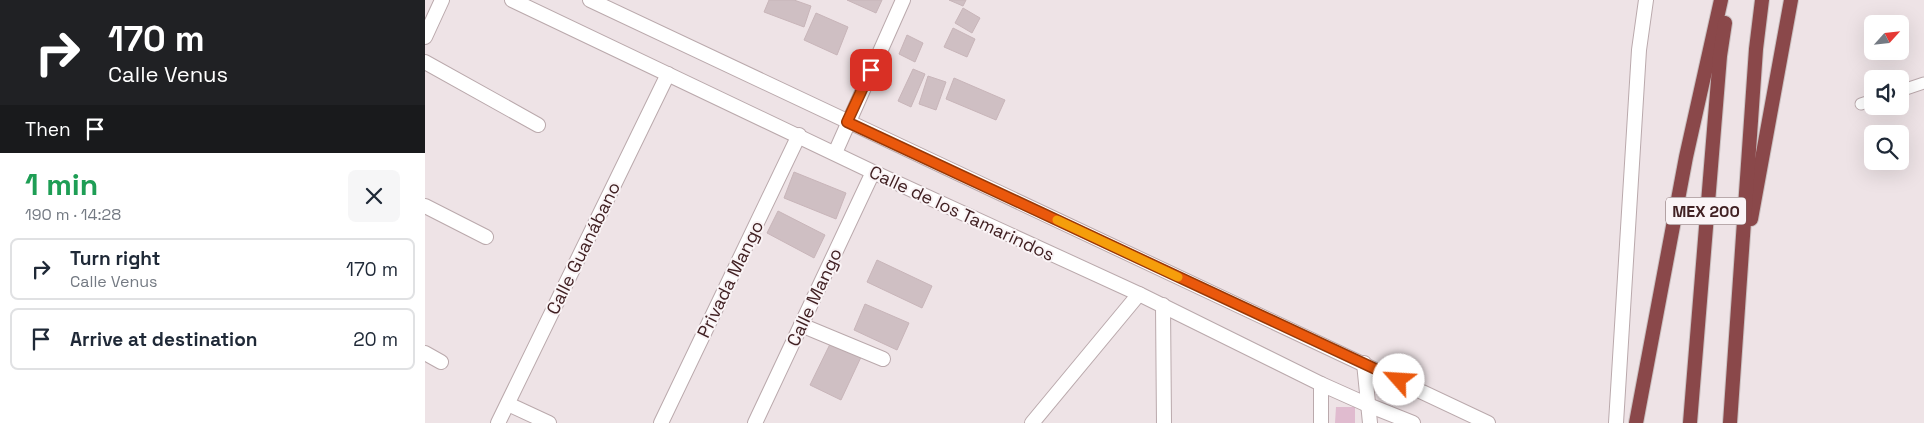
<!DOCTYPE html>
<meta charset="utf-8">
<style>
:root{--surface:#fff;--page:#f6f6f7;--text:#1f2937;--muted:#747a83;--line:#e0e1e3}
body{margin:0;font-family:"Space Grotesk",sans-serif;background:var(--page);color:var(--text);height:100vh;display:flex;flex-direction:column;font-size:19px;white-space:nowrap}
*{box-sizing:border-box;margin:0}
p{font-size:16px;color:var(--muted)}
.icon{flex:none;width:28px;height:28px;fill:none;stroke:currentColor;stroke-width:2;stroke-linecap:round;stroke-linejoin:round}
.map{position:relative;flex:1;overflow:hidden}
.details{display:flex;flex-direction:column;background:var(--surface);width:425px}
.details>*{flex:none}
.top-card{background:#202124;color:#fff;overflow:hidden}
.needle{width:32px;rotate:63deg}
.fabs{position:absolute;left:1439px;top:15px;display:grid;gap:10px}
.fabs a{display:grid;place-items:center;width:45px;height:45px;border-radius:8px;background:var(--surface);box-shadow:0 5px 20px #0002;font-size:25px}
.pin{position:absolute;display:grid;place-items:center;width:42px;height:42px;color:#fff;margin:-21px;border-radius:10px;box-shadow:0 2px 8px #0006}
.me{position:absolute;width:55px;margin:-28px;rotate:296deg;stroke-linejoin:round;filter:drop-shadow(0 0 4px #0008)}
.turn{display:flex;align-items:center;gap:18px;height:105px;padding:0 25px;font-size:22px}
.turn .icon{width:65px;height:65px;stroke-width:2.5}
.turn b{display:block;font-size:35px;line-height:42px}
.then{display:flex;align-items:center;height:48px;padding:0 25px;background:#0003;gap:10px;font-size:19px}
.round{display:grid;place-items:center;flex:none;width:52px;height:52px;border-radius:8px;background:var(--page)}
.head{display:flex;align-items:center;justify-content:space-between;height:85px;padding:0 25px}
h1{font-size:30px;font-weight:700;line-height:38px;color:#1e9e55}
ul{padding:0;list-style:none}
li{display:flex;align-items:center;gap:15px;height:62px;margin:0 10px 8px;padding:0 15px;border:2px solid var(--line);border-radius:8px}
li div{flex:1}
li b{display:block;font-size:19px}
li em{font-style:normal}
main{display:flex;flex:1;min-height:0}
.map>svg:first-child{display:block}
</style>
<main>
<section class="details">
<div class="top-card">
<div class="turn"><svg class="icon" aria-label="right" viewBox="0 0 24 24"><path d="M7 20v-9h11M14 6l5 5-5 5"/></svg><div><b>170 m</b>Calle Venus</div></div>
<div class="then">Then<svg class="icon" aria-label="arrive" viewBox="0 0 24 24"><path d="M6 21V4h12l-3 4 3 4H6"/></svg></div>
</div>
<div class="head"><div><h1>1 min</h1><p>190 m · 14:28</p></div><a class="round"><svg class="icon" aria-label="close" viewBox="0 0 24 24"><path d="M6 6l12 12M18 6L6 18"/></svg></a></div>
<ul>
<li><svg class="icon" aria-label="right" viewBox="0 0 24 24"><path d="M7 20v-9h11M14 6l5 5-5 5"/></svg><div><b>Turn right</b><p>Calle Venus</p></div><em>170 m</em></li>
<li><svg class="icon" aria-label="arrive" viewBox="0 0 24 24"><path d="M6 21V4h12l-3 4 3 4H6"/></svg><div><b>Arrive at destination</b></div><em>20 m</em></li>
</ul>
</section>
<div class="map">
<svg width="1499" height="423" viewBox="0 0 1499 423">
<rect width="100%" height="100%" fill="#eee3e6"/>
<polygon fill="#e0bbcf" points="911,407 930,407 930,423 910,423"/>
<g fill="#cfbfc3" stroke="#c8b5b9">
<polygon points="344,0 369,0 386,6 379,27 339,12"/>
<polygon points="422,0 457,0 451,13"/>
<polygon points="524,0 541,0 538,6"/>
<polygon points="538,8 555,18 547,33 530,23"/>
<polygon points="391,13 423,27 412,55 379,40"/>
<polygon points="528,28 550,39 542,57 519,47"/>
<polygon points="482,35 498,43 490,62 474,54"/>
<polygon points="488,69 500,74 486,107 473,101"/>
<polygon points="503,76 521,82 511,110 494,104"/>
<polygon points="529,78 580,100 571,120 521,99"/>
<polygon points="369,172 421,193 411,219 359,198"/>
<polygon points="353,211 400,235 389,258 342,233"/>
<polygon points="452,260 507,286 497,308 442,282"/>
<polygon points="440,304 484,323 472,350 429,330"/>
<polygon points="407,340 437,355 416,400 385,385"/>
</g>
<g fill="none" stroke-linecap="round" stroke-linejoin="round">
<defs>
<g id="service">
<polyline points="1475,91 1499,83"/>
<polyline points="1436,104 1448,100"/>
</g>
<g id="minor">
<polyline points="0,37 17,0"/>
<polyline points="0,62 113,125"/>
<polyline points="410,153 478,0"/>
<polyline points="0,206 61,237"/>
<polyline points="738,305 739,423"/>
<polyline points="376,325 458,359"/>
<polyline points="0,353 16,362"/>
<polyline points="939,363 945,423"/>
<polyline points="83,404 124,423"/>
<polyline points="73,423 243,74"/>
<polyline points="236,423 374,135"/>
<polyline points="330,423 448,172"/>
<polyline points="1191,423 1214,50 1221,0"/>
</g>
<g id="tertiary">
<polyline points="87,0 448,172 714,294 896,384 943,405 988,423"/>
<polyline points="165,0 1063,423"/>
<polyline points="607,423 714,294"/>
<polyline points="896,423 896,384"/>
</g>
<g id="trunk">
<polyline points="1326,219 1366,0"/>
<polyline points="1211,423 1261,157 1296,0"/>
<polyline points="1265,423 1295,56 1300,23"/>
<polyline points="1305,423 1331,49 1337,0"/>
</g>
</defs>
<use href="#service" stroke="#baa9ac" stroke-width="13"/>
<use href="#minor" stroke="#baa9ac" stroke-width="16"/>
<use href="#tertiary" stroke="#baa9ac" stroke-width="16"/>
<use href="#trunk" stroke="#cac1c1" stroke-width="16"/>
<use href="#service" stroke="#fff" stroke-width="11"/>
<use href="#minor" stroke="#fff" stroke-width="14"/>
<use href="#tertiary" stroke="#fff" stroke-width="14"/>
<use href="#trunk" stroke="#8a484a" stroke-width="14"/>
</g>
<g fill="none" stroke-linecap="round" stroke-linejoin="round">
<defs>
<polyline id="route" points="446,70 422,122 974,380"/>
</defs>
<use href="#route" stroke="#983908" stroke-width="12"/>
<use href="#route" stroke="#ea580c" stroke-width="9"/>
<polyline stroke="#f59e0b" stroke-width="9" points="632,220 753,277"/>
</g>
<g text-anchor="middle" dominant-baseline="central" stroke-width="4" stroke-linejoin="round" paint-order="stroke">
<rect fill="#faf4f6" stroke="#786062" stroke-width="1" x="1241" y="197.5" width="80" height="27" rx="4"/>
<g font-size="16" font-weight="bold" fill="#412123">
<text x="1281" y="211">MEX 200</text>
</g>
<g font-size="18" fill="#412123" stroke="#faf4f6">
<text transform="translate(537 213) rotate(25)">Calle de los Tamarindos</text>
<text transform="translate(158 248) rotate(-64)">Calle Guanábano</text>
<text transform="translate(305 279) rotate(-64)">Privada Mango</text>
<text transform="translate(389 297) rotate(-65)">Calle Mango</text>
</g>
</g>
</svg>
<div class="fabs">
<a><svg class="needle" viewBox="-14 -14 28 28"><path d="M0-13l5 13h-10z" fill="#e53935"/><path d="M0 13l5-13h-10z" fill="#747a83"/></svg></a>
<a><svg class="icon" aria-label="sound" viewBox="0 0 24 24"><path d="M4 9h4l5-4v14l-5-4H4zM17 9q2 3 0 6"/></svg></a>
<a><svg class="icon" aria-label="search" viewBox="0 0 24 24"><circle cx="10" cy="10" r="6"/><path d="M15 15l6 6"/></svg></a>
</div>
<div class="pin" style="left:446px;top:70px;background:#d93025"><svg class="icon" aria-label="arrive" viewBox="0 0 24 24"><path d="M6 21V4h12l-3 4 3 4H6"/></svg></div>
<svg class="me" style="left:974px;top:380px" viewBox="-20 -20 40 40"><circle r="19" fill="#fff"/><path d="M0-13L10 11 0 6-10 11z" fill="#ea580c"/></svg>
</div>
</main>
